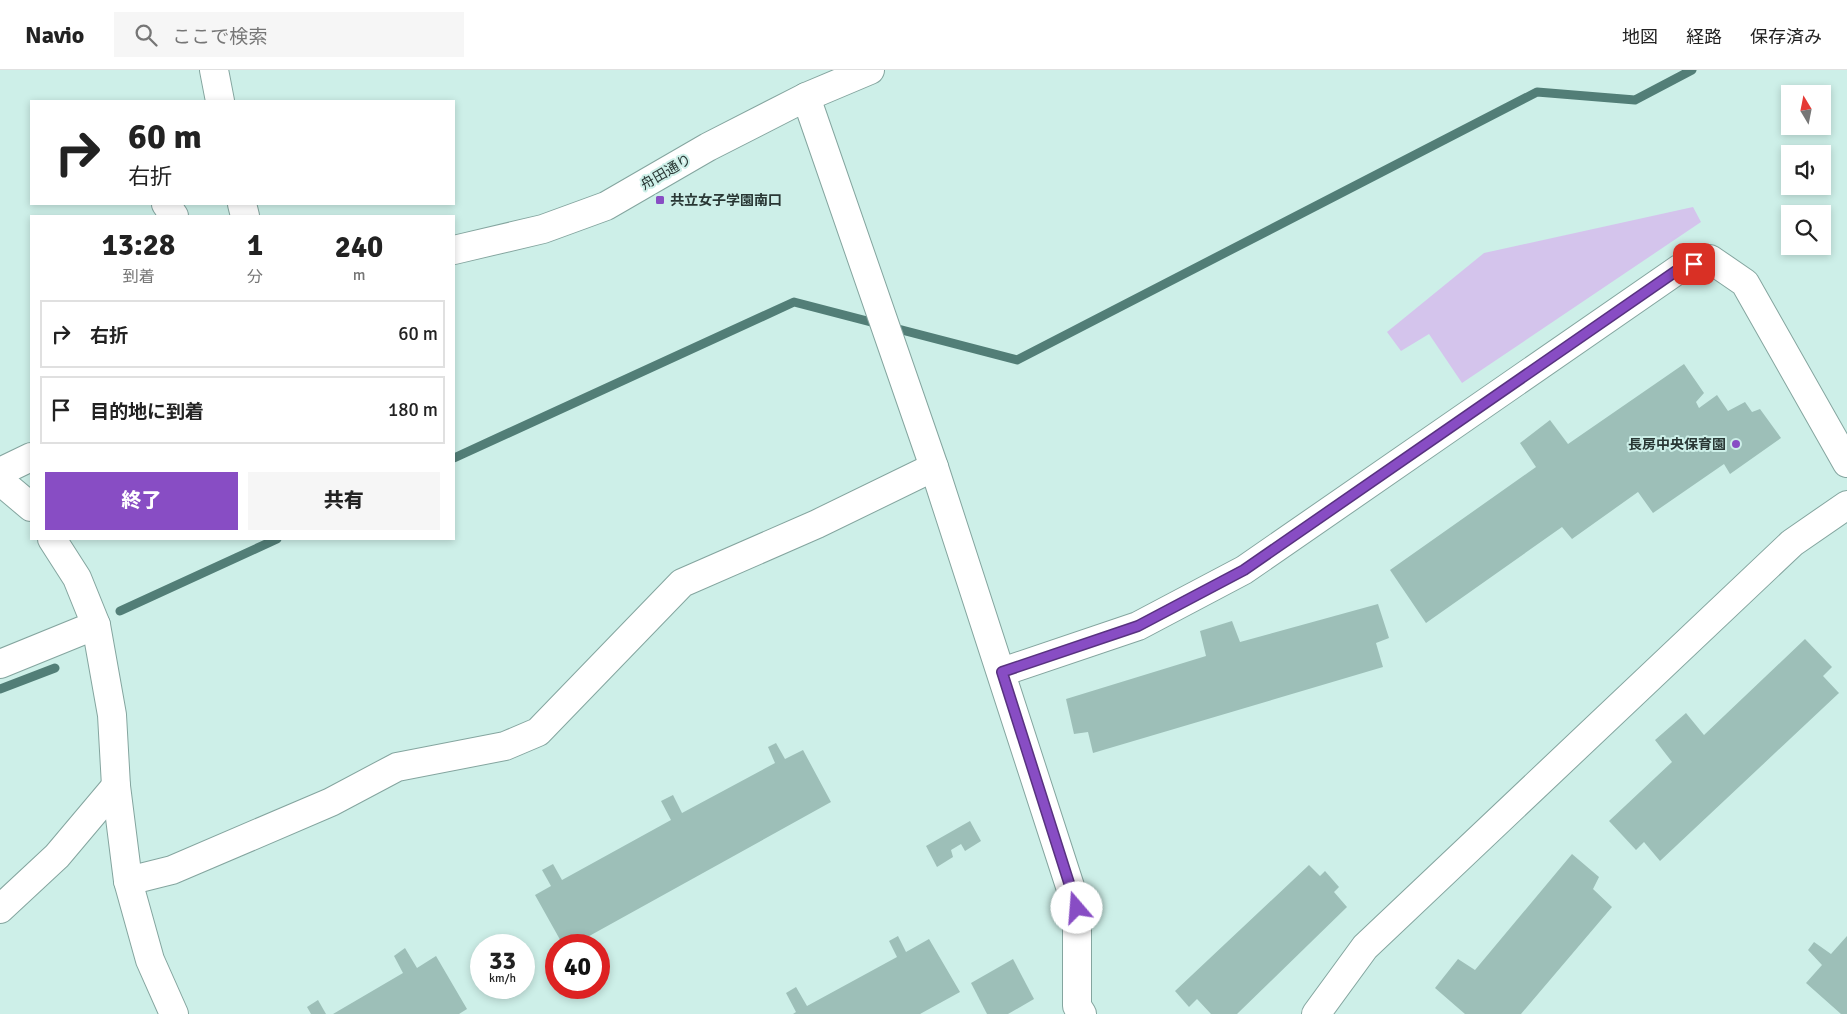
<!DOCTYPE html>
<html lang="ja">
<meta charset="utf-8">
<style>
:root{--surface:#fff;--page:#f6f6f6;--text:#222;--muted:#767676;--line:#e0e0e0;--accent:#884dc4}
body{margin:0;font-family:Signika,"Noto Sans JP",sans-serif;background:var(--page);color:var(--text);height:100vh;display:flex;flex-direction:column;font-size:19px;white-space:nowrap}
*{box-sizing:border-box;margin:0}
p{font-size:16px;color:var(--muted)}
.icon{flex:none;width:28px;height:28px;fill:none;stroke:currentColor;stroke-width:2;stroke-linecap:round;stroke-linejoin:round}
.map{position:relative;flex:1;overflow:hidden}
.side{position:absolute;left:30px;top:145px;width:425px;height:325px;display:flex;flex-direction:column;background:var(--surface);border-radius:0px;box-shadow:0 2px 8px #0003}
.side>*{flex:none}
.hud{position:absolute;left:30px;top:30px;width:425px;height:105px;border-radius:0px;box-shadow:0 2px 8px #0003;background:#fff;color:var(--text);overflow:hidden}
.needle{width:32px;rotate:350deg}
.buttons{position:absolute;left:1781px;top:15px;display:grid;gap:10px}
.buttons a{display:grid;place-items:center;width:50px;height:50px;border-radius:0px;background:var(--surface);box-shadow:0 2px 8px #0003;font-size:25px}
.speed{position:absolute;left:470px;top:864px;display:flex;gap:10px;font-size:25px;font-weight:700;text-align:center}
.speed>*{display:grid;place-content:center;width:65px;height:65px;border-radius:50%;background:var(--surface);box-shadow:0 2px 8px #0003;line-height:1}
.speed small{font-size:12px;font-weight:400}
.speed .limit{border:8px solid #d22;background:#fff;color:#111}
.pin{position:absolute;display:grid;place-items:center;width:42px;height:42px;color:#fff;margin:-21px;border-radius:10px;box-shadow:0 2px 8px #0006}
.me{position:absolute;width:55px;margin:-28px;rotate:342deg;stroke-linejoin:round;filter:drop-shadow(0 0 4px #0008)}
.turn{display:flex;align-items:center;gap:18px;height:105px;padding:0 15px;font-size:22px}
.turn .icon{width:65px;height:65px;stroke-width:2.5}
.turn b{display:block;font-size:35px;line-height:42px}
.eta{display:flex;justify-content:space-evenly;align-items:center;height:85px;text-align:center}
.eta b{font-size:30px;font-weight:800;line-height:35px}
.button{display:flex;gap:10px;margin-top:auto;padding:10px 15px}
.button a{flex:1;height:58px;border-radius:0px;background:var(--accent);color:#fff;font-size:20px;font-weight:800;line-height:58px;text-align:center}
.button a+a{background:var(--page);color:var(--text)}
ul{padding:0;list-style:none}
li{display:flex;align-items:center;gap:15px;height:68px;margin:0 10px 8px;padding:0 5px;border:2px solid var(--line);border-radius:0px}
li div{flex:1}
li b{display:block;font-size:19px}
li em{font-style:normal}
header{display:flex;align-items:center;gap:30px;box-sizing:border-box;height:70px;padding:0 25px;background:var(--surface);border-bottom:1px solid var(--line)}
header strong{font-size:24px}
nav{display:flex;gap:28px;margin-inline-start:auto;font-size:18px}
.search{width:350px;height:45px;background:var(--page);display:flex;align-items:center;gap:12px;box-sizing:border-box;padding:0 18px;border-radius:0px;color:var(--muted);font-size:19px}
.map>svg:first-child{display:block}
</style>
<header>
<strong>Navio</strong>
<div class="search"><svg class="icon" aria-label="search" viewBox="0 0 24 24"><circle cx="10" cy="10" r="6"/><path d="M15 15l6 6"/></svg>ここで検索</div>
<nav><a>地図</a><a>経路</a><a>保存済み</a></nav>
</header>
<div class="map">
<svg width="1847" height="944" viewBox="0 0 1847 944">
<rect width="100%" height="100%" fill="#cdefe8"/>
<polygon fill="#d4c4ec" points="1693,137 1701,152 1462,313 1429,264 1401,281 1387,262 1484,183"/>
<g fill="none" stroke-linecap="round" stroke-linejoin="round">
<g stroke="#527e77" stroke-width="9">
<polyline points="454,388 794,232 1017,290 1537,22 1635,30 1692,0"/>
<polyline points="120,541 277,469"/>
<polyline points="0,619 55,598"/>
</g>
</g>
<g fill="#9dbfb8">
<polygon points="1684,294 1704,323 1696,332 1699,338 1717,325 1728,341 1745,332 1752,342 1760,339 1781,368 1730,404 1724,394 1653,443 1638,422 1572,469 1562,457 1426,553 1390,500 1536,397 1520,373 1550,350 1568,374"/>
<polygon points="1378,534 1389,568 1376,573 1383,597 1093,683 1088,662 1074,664 1066,629 1206,586 1200,561 1232,551 1240,572"/>
<polygon points="1805,569 1832,597 1823,606 1839,623 1660,791 1644,772 1636,780 1609,751 1672,692 1655,670 1686,643 1704,665"/>
<polygon points="776,673 785,689 803,680 831,732 573,875 563,875 535,825 551,816 542,800 553,794 562,810 671,750 661,731 673,725 682,743 775,693 768,677"/>
<polygon points="970,751 981,771 965,781 961,774 951,780 953,787 937,797 926,776"/>
<polygon points="1572,784 1599,807 1593,819 1612,837 1521,944 1465,944 1435,918 1458,889 1475,900"/>
<polygon points="1309,795 1320,806 1325,801 1339,817 1334,822 1347,837 1237,944 1211,944 1197,929 1189,937 1175,921"/>
<polygon points="898,866 906,882 929,869 960,922 920,944 793,944 796,942 786,923 796,917 807,936 897,887 889,871"/>
<polygon points="1847,866 1847,944 1841,944 1806,913 1822,895 1808,880 1814,872 1831,884"/>
<polygon points="405,878 417,898 436,886 467,939 459,944 333,944 403,903 394,886"/>
<polygon points="1013,889 1034,929 1008,944 987,944 971,913"/>
<polygon points="318,930 326,944 311,944 307,937"/>
</g>
<g fill="none" stroke-linecap="round" stroke-linejoin="round">
<defs>
<g id="minor">
<polyline points="214,0 220,31"/>
<polyline points="806,27 934,397 1077,838 1077,936 1082,944"/>
<polyline points="166,134 174,146"/>
<polyline points="242,134 245,146"/>
<polyline points="454,180 543,159 606,136 708,77 806,27 870,0"/>
<polyline points="0,402 31,387"/>
<polyline points="0,411 31,437"/>
<polyline points="52,469 77,508 96,555 112,645 116,716 128,811 150,890 174,944"/>
<polyline points="0,594 96,555"/>
<polyline points="1002,602 1138,556 1244,500 1679,199 1710,189 1745,213 1847,393"/>
<polyline points="128,811 172,800 331,732 397,697 505,676 538,662 682,513 817,454 934,397"/>
<polyline points="0,839 57,786 116,716"/>
<polyline points="1316,944 1365,877 1792,473 1847,435"/>
</g>
</defs>
<use href="#minor" stroke="#84a59f" stroke-width="30"/>
<use href="#minor" stroke="#fff" stroke-width="28"/>
</g>
<g fill="none" stroke-linecap="round" stroke-linejoin="round">
<defs>
<polyline id="route" points="1077,838 1002,602 1138,556 1244,500 1679,199 1694,194"/>
</defs>
<use href="#route" stroke="#58327f" stroke-width="12"/>
<use href="#route" stroke="#884dc4" stroke-width="9"/>
</g>
<g fill="#884dc4" stroke="#cdefe8" stroke-width="2">
<rect x="655" y="125" width="10" height="10" rx="2.5"/>
<circle cx="1736" cy="374" r="5"/>
</g>
<g text-anchor="middle" dominant-baseline="central" stroke-width="4" stroke-linejoin="round" paint-order="stroke">
<g font-size="14" fill="#293734" stroke="#cdefe8">
<text transform="translate(666 102) rotate(-30)">舟田通り</text>
</g>
<g font-size="14" font-weight="bold" fill="#293734" stroke="#cdefe8" text-anchor="start">
<text x="670" y="130">共立女子学園南口</text>
<text x="1726" y="374" text-anchor="end">長房中央保育園</text>
</g>
</g>
</svg>
<div class="buttons">
<a><svg class="needle" viewBox="-14 -14 28 28"><path d="M0-13l5 13h-10z" fill="#e53935"/><path d="M0 13l5-13h-10z" fill="#767676"/></svg></a>
<a><svg class="icon" aria-label="sound" viewBox="0 0 24 24"><path d="M4 9h4l5-4v14l-5-4H4zM17 9q2 3 0 6"/></svg></a>
<a><svg class="icon" aria-label="search" viewBox="0 0 24 24"><circle cx="10" cy="10" r="6"/><path d="M15 15l6 6"/></svg></a>
</div>
<div class="speed"><div>33<small>km/h</small></div><div class="limit">40</div></div>
<div class="pin" style="left:1694px;top:194px;background:#d93025"><svg class="icon" aria-label="arrive" viewBox="0 0 24 24"><path d="M6 21V4h12l-3 4 3 4H6"/></svg></div>
<svg class="me" style="left:1077px;top:838px" viewBox="-20 -20 40 40"><circle r="19" fill="#fff"/><path d="M0-13L10 11 0 6-10 11z" fill="#884dc4"/></svg>
<div class="hud">
<div class="turn"><svg class="icon" aria-label="right" viewBox="0 0 24 24"><path d="M7 20v-9h11M14 6l5 5-5 5"/></svg><div><b>60 m</b>右折</div></div>
</div>
<section class="side">
<div class="eta">
<div><b>13:28</b><p>到着</p></div>
<div><b>1</b><p>分</p></div>
<div><b>240</b><p>m</p></div>
</div>
<ul>
<li><svg class="icon" aria-label="right" viewBox="0 0 24 24"><path d="M7 20v-9h11M14 6l5 5-5 5"/></svg><div><b>右折</b></div><em>60 m</em></li>
<li><svg class="icon" aria-label="arrive" viewBox="0 0 24 24"><path d="M6 21V4h12l-3 4 3 4H6"/></svg><div><b>目的地に到着</b></div><em>180 m</em></li>
</ul>
<div class="button"><a>終了</a><a>共有</a></div>
</section>
</div>
